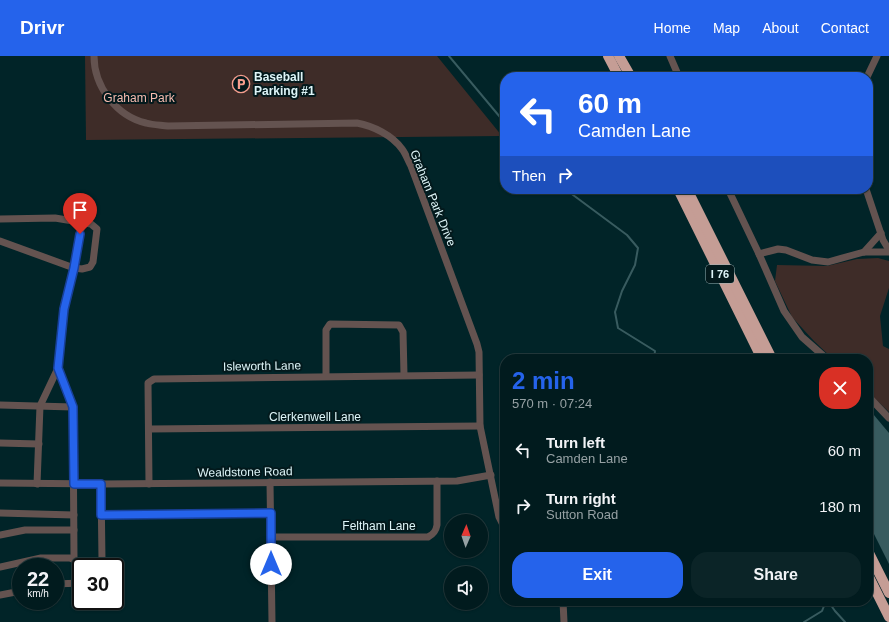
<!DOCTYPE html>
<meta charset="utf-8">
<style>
:root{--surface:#011b1e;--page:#0b2427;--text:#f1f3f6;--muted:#96a1a4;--line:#23393c;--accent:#2563eb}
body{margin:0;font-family:Arial,sans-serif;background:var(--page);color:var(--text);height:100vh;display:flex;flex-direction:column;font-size:15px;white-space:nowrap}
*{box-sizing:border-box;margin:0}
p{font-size:13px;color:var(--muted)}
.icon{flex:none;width:22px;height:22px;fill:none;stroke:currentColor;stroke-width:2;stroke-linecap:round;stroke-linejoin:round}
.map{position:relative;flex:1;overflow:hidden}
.panel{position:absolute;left:500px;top:298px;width:373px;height:252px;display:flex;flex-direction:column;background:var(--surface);border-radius:16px;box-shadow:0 1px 3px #0004,0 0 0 1px var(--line)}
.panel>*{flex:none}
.top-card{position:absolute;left:500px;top:16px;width:373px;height:122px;border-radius:16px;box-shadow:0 1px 3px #0004,0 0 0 1px var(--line);background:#2563eb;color:#fff;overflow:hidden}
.needle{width:26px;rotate:2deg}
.controls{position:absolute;left:444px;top:458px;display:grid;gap:8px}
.controls a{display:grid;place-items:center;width:44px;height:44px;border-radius:50%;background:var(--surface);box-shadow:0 1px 3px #0004,0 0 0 1px var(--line);font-size:20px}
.speed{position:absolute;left:12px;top:502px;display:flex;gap:8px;font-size:20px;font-weight:700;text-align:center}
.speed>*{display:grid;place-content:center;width:52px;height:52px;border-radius:50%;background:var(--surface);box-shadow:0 1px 3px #0004,0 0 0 1px var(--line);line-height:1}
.speed small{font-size:10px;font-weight:400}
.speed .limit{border:2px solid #111;border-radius:6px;background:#fff;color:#111}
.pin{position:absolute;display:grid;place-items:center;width:34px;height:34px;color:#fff;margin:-41px -17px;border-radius:50% 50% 50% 0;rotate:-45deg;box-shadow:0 0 4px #0007}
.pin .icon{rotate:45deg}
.me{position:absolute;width:44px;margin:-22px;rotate:0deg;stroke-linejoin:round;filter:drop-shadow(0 0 3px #0008)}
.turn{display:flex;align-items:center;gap:14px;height:84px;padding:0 12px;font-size:18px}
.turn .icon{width:52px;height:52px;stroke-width:2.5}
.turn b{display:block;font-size:28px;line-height:34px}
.then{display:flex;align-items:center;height:38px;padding:0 12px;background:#0003;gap:8px;font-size:15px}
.round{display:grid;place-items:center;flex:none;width:42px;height:42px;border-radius:16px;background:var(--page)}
.headline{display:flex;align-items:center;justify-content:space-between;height:68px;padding:0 12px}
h1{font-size:24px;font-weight:800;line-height:30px;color:var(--accent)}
.primary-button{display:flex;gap:8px;margin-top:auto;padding:8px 12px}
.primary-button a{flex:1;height:46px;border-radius:16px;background:var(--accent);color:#fff;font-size:16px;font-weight:800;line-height:46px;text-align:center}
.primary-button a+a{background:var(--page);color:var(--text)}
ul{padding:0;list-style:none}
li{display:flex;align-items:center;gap:12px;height:56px;padding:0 12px}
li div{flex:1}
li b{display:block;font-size:15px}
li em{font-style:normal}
header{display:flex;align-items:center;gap:24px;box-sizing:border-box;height:56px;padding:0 20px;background:var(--accent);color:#fff}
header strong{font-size:19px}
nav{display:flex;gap:22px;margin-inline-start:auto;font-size:14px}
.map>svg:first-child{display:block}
</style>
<header>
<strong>Drivr</strong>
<nav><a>Home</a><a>Map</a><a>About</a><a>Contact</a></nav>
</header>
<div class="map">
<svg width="889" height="566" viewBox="0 0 889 566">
<rect width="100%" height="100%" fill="#012428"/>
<g fill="#3e2c28">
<polygon points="85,0 437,0 502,80 86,84"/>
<polygon points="878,202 889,205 889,232 880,260 883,290 889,293 889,356 868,336 868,303 833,303 814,285 792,261 775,225 777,209 827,210 857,203"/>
</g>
<polygon fill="#385b5f" points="868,352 889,377 889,508 868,466"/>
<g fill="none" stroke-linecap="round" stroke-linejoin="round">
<g stroke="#385b5f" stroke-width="2">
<polyline points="449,0 505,67"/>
<polyline points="565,133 627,179 638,192 635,209 622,235 615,256 618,272 655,295 654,303"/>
<polyline points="828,545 835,555 845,566"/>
<polyline points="804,566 822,555 826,545"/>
</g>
<g stroke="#645350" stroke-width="7">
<path d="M 94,0 C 94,30 116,60 146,67 C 153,69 161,69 168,70 L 357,67 C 373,70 392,79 402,93 C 406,98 408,105 411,110 L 477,288 L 479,296 L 480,370 L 499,461 L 505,473"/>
<polyline points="670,0 679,21"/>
<polyline points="867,21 877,0"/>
<polyline points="728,133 759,198 784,255 802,281 827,303"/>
<polyline points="866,133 883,184 889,194"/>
<polyline points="0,163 55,162 91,168 97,173 93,206 90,211 82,213 74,212 0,185"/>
<polyline points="864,196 881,177"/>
<polyline points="759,198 778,193 786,194 812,204 828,206 864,196 889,196"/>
<polyline points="326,320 326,274 330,268 399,269 403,276 404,319"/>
<polyline points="868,340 889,362"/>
<polyline points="0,349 73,351"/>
<polyline points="149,373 480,370"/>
<polyline points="0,387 39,388"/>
<polyline points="270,426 272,566"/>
<polyline points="0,427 101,428 457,425 491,419"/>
<polyline points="37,428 40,350 58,312"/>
<polyline points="149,428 148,327 154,323 479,319"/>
<polyline points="0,457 74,459"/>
<polyline points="101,459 271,457"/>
<polyline points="0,479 25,474 74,474"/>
<path d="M 271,481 L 428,481 C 434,478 436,475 437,469 L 437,425"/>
<polyline points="74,502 73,351 58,312 64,253 74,212 82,167"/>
<polyline points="0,511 41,502 70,502 77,505 84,511"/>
<polyline points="100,511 102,504 101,428"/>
<polyline points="55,528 81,527"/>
<polyline points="0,539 21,535"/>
<polyline points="563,545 564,566"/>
</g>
<g stroke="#c59d95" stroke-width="10">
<polyline points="608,0 619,21"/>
<polyline points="619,0 631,21"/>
<polyline points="678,133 762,303"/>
<polyline points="687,133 772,303"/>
<polyline points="868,495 889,537"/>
<polyline points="868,519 889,561"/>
</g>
</g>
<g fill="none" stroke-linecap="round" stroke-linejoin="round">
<defs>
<polyline id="route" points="80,178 74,212 64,253 58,312 73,351 74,428 101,428 101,459 271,457 271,508"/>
</defs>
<use href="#route" stroke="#184099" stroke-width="10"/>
<use href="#route" stroke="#2563eb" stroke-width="7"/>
</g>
<defs>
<symbol id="parking-ring" viewBox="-11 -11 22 22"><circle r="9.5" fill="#03191c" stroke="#f49d8d" stroke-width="1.5"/><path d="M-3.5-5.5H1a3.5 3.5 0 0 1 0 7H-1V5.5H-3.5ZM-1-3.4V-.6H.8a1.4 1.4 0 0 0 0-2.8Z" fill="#f49d8d"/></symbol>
</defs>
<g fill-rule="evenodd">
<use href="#parking-ring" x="231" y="18" width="20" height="20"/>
</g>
<g text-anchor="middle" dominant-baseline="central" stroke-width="4" stroke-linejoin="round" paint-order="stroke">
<rect fill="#03191c" stroke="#9cb3b6" stroke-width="1" x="706" y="209" width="28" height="18" rx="3"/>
<g font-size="11" font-weight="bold" fill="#def5f8">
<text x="720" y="218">I 76</text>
</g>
<g font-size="12" font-weight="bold" fill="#def5f8" stroke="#03191c" text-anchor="start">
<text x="254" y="21">Baseball<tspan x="254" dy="14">Parking #1</tspan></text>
</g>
<g font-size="12" fill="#f6bbaf" stroke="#03191c">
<text x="139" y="42">Graham Park</text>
</g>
<g font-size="12" fill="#def5f8" stroke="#03191c">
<text transform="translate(433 142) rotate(68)">Graham Park Drive</text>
<text transform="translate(262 310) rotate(-1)">Isleworth Lane</text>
<text x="315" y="361">Clerkenwell Lane</text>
<text transform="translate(245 416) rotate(-1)">Wealdstone Road</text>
<text x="379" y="470">Feltham Lane</text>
</g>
</g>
</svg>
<div class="controls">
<a><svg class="needle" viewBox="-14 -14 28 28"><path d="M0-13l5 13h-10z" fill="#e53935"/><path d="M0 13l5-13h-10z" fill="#96a1a4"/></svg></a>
<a><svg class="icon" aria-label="sound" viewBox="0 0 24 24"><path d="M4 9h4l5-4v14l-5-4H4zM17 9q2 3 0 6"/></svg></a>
</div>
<div class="speed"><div>22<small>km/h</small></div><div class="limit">30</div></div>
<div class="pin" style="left:80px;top:178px;background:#d93025"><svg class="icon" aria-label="arrive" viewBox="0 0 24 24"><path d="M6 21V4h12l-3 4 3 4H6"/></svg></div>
<svg class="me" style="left:271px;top:508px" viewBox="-20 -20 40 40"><circle r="19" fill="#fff"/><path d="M0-13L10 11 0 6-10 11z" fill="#2563eb"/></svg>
<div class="top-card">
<div class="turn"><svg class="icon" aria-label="left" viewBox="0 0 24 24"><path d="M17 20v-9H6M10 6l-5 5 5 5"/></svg><div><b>60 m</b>Camden Lane</div></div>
<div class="then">Then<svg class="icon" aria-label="right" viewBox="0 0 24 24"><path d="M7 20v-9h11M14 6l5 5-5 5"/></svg></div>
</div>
<section class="panel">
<div class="headline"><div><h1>2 min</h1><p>570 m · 07:24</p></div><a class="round" style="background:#d93025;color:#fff"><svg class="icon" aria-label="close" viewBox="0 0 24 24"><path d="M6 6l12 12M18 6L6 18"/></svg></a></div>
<ul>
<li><svg class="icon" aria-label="left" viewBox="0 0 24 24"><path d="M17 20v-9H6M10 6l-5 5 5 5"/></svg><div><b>Turn left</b><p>Camden Lane</p></div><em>60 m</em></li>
<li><svg class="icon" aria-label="right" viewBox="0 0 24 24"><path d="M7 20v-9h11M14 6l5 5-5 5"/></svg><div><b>Turn right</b><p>Sutton Road</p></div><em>180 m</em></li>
</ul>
<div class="primary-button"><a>Exit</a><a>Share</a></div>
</section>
</div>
